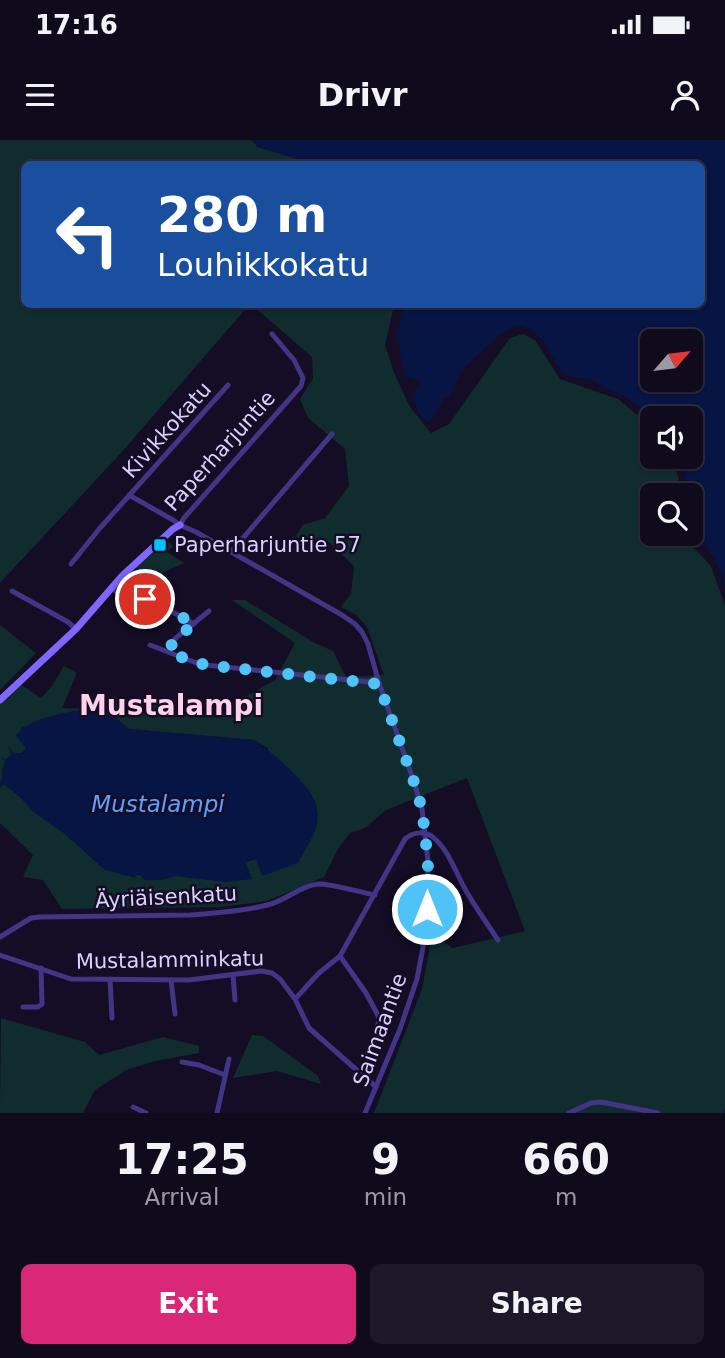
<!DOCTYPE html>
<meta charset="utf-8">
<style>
:root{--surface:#0f0a1c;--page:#1d1829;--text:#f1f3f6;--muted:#9b9aa3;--line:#2f2b3b;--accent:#db2777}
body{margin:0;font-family:"DejaVu Sans",sans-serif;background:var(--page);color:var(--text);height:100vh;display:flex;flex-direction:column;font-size:26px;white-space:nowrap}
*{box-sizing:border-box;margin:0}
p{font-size:23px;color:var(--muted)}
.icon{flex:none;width:38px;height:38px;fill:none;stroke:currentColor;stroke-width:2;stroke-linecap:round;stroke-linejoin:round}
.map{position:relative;height:973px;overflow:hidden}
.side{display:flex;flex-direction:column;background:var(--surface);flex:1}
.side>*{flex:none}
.hud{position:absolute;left:21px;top:21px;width:684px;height:147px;border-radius:10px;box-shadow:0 2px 5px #0004,0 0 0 2px var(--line);background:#1a4fa0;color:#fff;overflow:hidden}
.needle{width:46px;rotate:62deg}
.tools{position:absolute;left:640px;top:189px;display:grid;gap:14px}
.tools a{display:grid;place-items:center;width:63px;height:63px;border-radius:10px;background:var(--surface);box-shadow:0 2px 5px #0004,0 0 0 2px var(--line);font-size:35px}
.pin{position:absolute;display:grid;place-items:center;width:60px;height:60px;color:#fff;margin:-30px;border:4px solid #fff;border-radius:50%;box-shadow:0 2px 7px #0007}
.me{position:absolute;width:77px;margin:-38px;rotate:0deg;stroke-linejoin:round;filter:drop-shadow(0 0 5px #0008)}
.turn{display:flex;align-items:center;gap:24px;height:147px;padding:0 21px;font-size:32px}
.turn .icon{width:91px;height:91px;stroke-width:2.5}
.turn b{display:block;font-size:49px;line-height:60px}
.eta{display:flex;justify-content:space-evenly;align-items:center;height:119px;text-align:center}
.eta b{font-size:42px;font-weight:600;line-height:49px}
.cta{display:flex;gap:14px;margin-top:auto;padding:14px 21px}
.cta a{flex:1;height:80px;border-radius:10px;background:var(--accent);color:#fff;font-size:28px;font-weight:600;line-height:80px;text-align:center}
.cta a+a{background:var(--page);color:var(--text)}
.status{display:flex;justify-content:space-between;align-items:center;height:49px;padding:0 35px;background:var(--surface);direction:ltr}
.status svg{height:19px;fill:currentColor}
header{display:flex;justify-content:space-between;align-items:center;height:91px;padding:0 21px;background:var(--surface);font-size:32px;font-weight:600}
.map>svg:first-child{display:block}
</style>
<div class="status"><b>17:16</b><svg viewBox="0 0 49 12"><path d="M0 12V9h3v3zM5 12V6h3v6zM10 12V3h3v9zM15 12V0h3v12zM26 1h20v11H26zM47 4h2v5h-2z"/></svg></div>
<header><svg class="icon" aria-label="menu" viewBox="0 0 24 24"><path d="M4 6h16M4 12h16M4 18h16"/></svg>Drivr<svg class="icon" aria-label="person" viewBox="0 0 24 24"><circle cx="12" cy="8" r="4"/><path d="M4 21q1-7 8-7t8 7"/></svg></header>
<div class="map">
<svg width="725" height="973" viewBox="0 0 725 973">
<rect width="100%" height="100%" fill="#140d25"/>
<g fill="#102c2f">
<polygon points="0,0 251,0 258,7 313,24 24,24 24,164 249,165 121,313 0,443"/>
<polygon points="252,165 394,165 385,205 394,233 410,267 431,293 449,284 510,198 523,194 535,200 560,239 618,259 653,288 653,317 670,317 677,333 682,355 653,355 653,394 691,394 694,408 711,426 725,466 725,968 723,973 374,973 422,849 432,795 453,808 525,791 467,638 386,670 365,688 350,693 338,709 324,737 267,761 220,767 62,769 43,740 23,737 33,715 0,683 0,648 4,644 20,657 35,673 64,693 105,730 140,735 160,740 175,736 197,738 256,719 268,608 254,600 129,589 116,578 94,571 113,556 163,566 225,568 275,540 295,503 232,460 245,460 313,502 333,511 346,537 384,535 367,487 356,475 341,467 351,454 354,426 330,403 295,397 303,385 325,378 349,346 345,309 308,278 300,259 313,238 312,217"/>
<polygon points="167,401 173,406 167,412 184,423 156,436 135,428"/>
<polygon points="0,485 36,513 0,550"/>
<polygon points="64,526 77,533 62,568 86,569 58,575 21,588 26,608 22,613 13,613 11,609 11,614 7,619 2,619 6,621 2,632 3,638 0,642 0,564 20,544 41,558 52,546"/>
<polygon points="1,878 85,902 99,915 163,897 199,906 199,913 155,921 126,930 95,950 83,973 0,973"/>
<polygon points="252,895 263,896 318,936 321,944 277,931 233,938"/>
</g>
<g fill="#071544" fill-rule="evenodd">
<path d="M 251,0 L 725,0 L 725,454 L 723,435 L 707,407 L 698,404 L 693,395 L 691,355 L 689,355 L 680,317 L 691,317 L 691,278 L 653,279 L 628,258 L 588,239 L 571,237 L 561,232 L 543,200 L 530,189 L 516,185 L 499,195 L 462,230 L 450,256 L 444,259 L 439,269 L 428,283 L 418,273 L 413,257 L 420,242 L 405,236 L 397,195 L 403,171 L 401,165 L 702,164 L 702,24 L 313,24 L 258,7 ZM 653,201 L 691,201 L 691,240 L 653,240 Z"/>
<path d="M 86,569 L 116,578 L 129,589 L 254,600 C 271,611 303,639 313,657 C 317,664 319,675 317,684 C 314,697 304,711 298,723 L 262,736 L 256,719 L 251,719 L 246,723 L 252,739 L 226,742 L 175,736 L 160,740 L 145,740 L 140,735 L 136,735 L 135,738 L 106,730 L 64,693 L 35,673 L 20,657 L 4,644 L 0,648 L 0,642 L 3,638 L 2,632 L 5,621 L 0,618 L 7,619 L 11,614 L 8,605 L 14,613 L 22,613 L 26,608 L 16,596 C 29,577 65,573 86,569 Z"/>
</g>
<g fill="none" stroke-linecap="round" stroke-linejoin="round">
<g stroke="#423586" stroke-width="5">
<polyline points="129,355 173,380 180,385 196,392 342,475 355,484 362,492 368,504 379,543 413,639 422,669 428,721 426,791 417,839 400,889 365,973"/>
<polyline points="180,385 184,378 301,246 303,238 294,220 272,194"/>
<polyline points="231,412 332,294"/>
<polyline points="71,424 100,388 228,245"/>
<polyline points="111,447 127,460 132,462 145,459 153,461 194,484"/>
<polyline points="12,451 68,482 76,489"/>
<polyline points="150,505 194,522 206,525 379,543"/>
<polyline points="169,512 173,501 177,497 209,471"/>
<path d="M 0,797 L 31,778 L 40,777 L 190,775 C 217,773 245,771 271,764 C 288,759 303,744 321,744 C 336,745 359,752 375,755"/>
<polyline points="0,815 71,839 189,840 261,831 272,833 280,839 295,859 309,888 376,947"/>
<polyline points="340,816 366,853 380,879 377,887"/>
<polyline points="233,835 235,860"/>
<polyline points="110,839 112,878"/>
<polyline points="171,840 175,874"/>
<path d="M 295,859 L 319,833 L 340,816 L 405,699 C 413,692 425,690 434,698 C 449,711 456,733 465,749 C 475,767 487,783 498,800"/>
<polyline points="23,867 38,867 42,864 41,828"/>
<polyline points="182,922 199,925 225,935"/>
<polyline points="133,967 146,973"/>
<polyline points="217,973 229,919"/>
<polyline points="569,973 591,963 601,962 658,973"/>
</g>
<polyline stroke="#7f67ff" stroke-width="7" points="0,560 76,489 122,436 173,389 180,385"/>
</g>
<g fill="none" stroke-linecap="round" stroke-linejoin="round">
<polyline stroke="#4fc3f7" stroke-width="12" stroke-dasharray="0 21.6" points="145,459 153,461 194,484 173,501 169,512 194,522 206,525 379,544 413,639 422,669 428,721 427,769"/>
</g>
<rect fill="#00c2fb" stroke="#140d25" stroke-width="2.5" x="153" y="398" width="14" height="14" rx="3.5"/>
<g text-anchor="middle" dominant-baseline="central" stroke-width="5" stroke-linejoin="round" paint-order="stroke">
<g font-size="21" fill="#dcd0ff" stroke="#140d25">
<text transform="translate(167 290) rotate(-48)">Kivikkokatu</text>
<text transform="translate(220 311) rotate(-48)">Paperharjuntie</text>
<text transform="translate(166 757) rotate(-3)">Äyriäisenkatu</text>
<text transform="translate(170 820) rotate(-1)">Mustalamminkatu</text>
<text transform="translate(380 890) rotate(-70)">Saimaantie</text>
</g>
<g font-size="21" fill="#dcd0ff" stroke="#140d25" text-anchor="start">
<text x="174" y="405">Paperharjuntie 57</text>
</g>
<g font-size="23" font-style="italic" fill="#5ea0ff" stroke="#140d25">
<text x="158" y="664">Mustalampi</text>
</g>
<g font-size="28" font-weight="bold" fill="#ffd2e9" stroke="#140d25">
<text x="171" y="565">Mustalampi</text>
</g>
</g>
</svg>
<div class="tools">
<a><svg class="needle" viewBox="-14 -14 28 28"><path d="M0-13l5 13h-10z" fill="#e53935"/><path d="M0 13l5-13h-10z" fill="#9b9aa3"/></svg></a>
<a><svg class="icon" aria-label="sound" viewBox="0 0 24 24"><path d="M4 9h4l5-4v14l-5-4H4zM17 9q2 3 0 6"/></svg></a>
<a><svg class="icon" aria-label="search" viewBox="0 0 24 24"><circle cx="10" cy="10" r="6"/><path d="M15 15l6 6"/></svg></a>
</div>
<div class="pin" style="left:145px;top:459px;background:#d93025"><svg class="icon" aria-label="arrive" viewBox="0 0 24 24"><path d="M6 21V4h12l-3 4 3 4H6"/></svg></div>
<svg class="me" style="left:427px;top:769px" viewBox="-20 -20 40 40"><circle r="17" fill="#4fc3f7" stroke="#fff" stroke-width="3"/><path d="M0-11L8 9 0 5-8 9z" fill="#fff"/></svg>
<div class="hud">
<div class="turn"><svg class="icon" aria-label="left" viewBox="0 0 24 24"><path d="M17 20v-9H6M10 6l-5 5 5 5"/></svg><div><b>280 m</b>Louhikkokatu</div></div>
</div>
</div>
<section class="side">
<div class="eta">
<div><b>17:25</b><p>Arrival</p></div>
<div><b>9</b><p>min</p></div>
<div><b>660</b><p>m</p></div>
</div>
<div class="cta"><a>Exit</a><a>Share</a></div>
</section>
